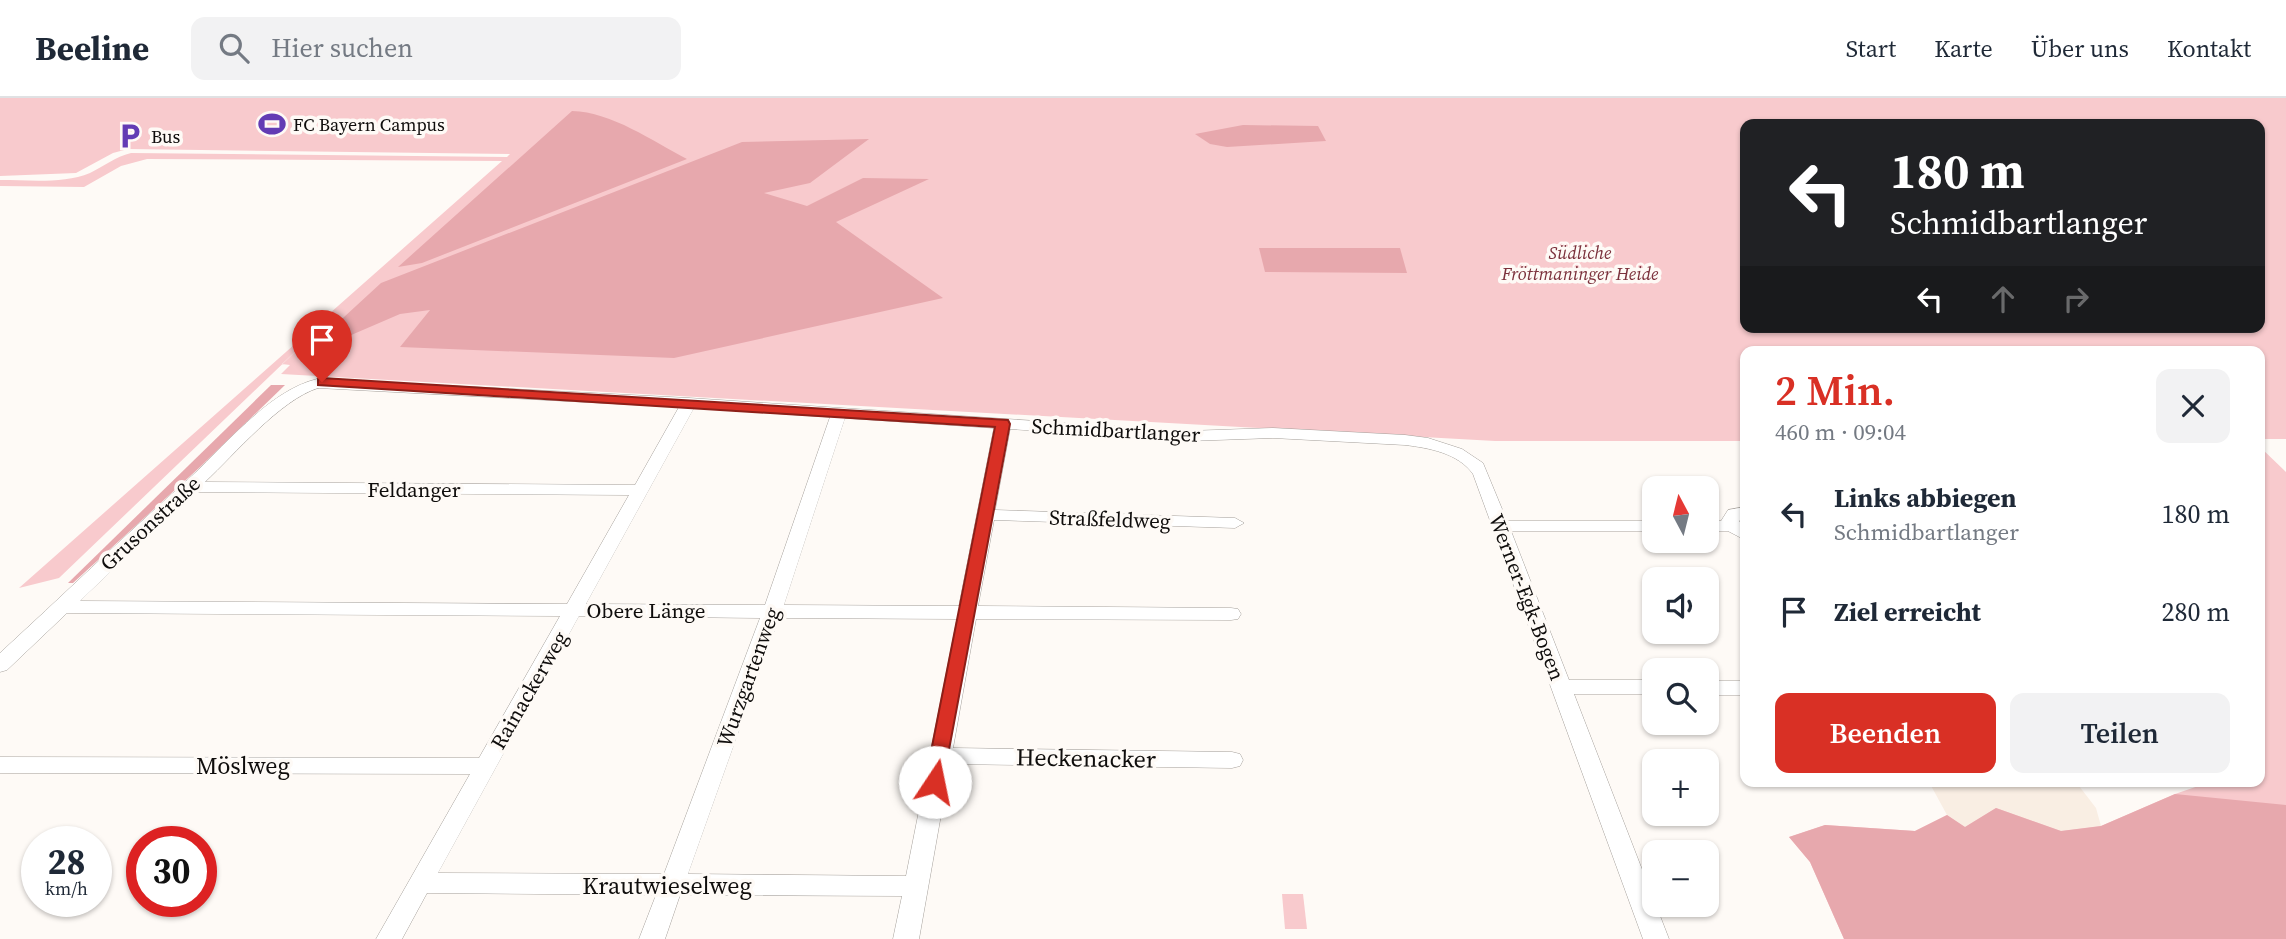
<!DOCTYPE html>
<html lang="de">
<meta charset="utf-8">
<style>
:root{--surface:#fff;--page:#f2f2f3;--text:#1f2937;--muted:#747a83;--line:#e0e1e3;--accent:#d93025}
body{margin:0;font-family:"Source Serif 4",serif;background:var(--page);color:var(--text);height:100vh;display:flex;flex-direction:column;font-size:26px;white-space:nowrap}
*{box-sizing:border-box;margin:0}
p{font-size:23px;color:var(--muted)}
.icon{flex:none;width:38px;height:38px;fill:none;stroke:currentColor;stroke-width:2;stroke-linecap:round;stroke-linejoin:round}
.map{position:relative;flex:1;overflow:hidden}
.drawer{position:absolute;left:1740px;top:248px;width:525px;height:441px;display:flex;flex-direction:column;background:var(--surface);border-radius:14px;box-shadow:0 2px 5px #0004}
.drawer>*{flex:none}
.banner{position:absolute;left:1740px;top:21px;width:525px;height:214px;border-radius:14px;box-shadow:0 2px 5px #0004;background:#202124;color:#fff;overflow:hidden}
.needle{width:46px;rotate:353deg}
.tools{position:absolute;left:1642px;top:378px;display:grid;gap:14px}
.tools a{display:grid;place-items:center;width:77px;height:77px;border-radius:14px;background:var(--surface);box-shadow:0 2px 5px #0004;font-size:35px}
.speed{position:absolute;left:21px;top:728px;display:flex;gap:14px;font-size:35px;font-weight:700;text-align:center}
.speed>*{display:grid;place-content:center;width:91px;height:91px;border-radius:50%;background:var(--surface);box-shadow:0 2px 5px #0004;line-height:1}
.speed small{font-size:18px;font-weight:400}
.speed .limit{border:10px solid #d22;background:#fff;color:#111}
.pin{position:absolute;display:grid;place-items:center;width:60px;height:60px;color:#fff;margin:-72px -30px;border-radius:50% 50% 50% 0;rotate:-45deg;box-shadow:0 0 7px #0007}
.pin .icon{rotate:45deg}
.me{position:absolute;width:77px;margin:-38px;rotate:11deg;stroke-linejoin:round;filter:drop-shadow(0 0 5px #0008)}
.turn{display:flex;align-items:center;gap:24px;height:147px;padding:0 35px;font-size:32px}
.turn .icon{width:91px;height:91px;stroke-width:2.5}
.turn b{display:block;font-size:49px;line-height:60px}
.lanes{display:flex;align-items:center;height:66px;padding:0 35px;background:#0003;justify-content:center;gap:35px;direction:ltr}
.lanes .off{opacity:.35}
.round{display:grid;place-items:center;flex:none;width:74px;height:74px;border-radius:14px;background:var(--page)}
.summary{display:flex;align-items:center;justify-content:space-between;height:119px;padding:0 35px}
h1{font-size:42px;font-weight:600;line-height:52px;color:var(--accent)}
.action{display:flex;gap:14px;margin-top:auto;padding:14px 35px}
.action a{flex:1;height:80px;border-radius:14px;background:var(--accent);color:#fff;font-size:28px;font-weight:600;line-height:80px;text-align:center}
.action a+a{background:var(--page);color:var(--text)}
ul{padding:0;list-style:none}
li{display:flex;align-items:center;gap:21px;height:98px;padding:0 35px}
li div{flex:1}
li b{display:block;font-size:26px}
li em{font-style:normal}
header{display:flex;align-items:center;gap:42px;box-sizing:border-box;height:98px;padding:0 35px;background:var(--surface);border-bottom:2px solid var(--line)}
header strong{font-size:33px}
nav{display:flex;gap:38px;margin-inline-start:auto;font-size:24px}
.search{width:490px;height:63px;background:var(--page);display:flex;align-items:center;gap:18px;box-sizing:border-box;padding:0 24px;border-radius:14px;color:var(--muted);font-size:26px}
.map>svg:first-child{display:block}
</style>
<header>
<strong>Beeline</strong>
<div class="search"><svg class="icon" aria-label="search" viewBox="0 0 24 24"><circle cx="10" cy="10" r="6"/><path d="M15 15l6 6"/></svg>Hier suchen</div>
<nav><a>Start</a><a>Karte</a><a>Über uns</a><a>Kontakt</a></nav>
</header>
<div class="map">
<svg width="2286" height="841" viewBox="0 0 2286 841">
<rect width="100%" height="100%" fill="#fefaf6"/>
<polygon fill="#f9eee3" points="1929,684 2076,684 2096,710 2101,728 2061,733 1996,711 1965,729 1947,717"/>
<g fill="#f8cacd" fill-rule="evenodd">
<path d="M 0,0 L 2286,0 L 2286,341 L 2259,341 L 2259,254 L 1745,254 L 1745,343 L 1495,343 L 281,276 L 290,267 L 282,266 L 319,231 L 59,480 L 19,490 L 502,63 L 147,61 L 121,68 L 84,89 L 0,88 L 0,82 C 29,82 63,86 90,75 C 104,68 115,59 131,55 L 507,59 L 510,56 L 128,51 L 113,55 L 76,75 L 0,78 ZM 1745,26 L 2259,26 L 2259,229 L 1745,229 Z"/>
<polygon points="2259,348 2286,374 2286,841 1844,841 1810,764 1789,739 1825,727 1915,733 1947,717 1965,729 1996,710 2061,733 2101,728 2175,696 2210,684 2259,684"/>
<polygon points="1282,796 1303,796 1307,831 1285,831"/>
</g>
<g fill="#e7a8ad">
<path d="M 572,13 C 612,14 652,43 687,61 L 422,165 L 398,169 Z"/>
<polygon points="1243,27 1318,28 1326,43 1227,49 1210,46 1195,36"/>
<polygon points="869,41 810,85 764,95 807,108 863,80 929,81 836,124 943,200 674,260 400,249 430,212 400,216 342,241 319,242 381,185 742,44"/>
<polygon points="1259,150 1400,150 1407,175 1265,174"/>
<polygon points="271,287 285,287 199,370 73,485 68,485"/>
<polygon points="2175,696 2286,707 2286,841 1844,841 1810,764 1789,739 1825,727 1915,733 1947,717 1965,729 1996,710 2061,733 2101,728"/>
</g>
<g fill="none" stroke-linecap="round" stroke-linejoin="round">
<defs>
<g id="minor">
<path d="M 317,281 L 689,300 L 1188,333 L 1273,330 L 1405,337 L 1428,340 L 1462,351 L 1483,365 L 1507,423 L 1654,423 L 1654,433 L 1511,433 L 1569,582 L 1654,582 L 1654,596 L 1574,596 L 1669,841 L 1643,841 L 1473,376 C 1458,355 1429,350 1405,347 L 1273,340 L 1188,343 L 1010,331 L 995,412 L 1235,420 L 1244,425 L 1235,430 L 994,422 L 978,508 L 1231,510 L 1238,511 L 1241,516 L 1238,521 L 1231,522 L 976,521 L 953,650 L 1232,654 L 1240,656 L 1243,662 L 1240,668 L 1232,670 L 950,666 L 919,841 L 893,841 L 902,798 L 680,797 L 665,841 L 639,841 L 656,797 L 427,795 L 402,841 L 376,841 L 470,676 L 0,675 L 0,659 L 479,660 L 560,518 L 67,515 L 7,572 L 0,574 L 0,555 C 61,499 122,440 184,385 C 223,351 267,293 317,281 ZM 318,290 L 679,309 L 635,387 L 205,384 C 235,356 280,302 318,290 ZM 694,310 L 830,319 L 765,507 L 586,506 ZM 845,320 L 994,330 L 959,508 L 784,507 ZM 194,394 L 629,397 L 567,506 L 80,503 ZM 579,518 L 760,520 L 664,776 L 438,775 ZM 779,520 L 957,521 L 906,778 L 688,776 Z"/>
<polygon points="1745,409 1745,419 1739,423 1745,430 1745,442 1728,433 1706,433 1706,423 1721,423 1728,412"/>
<rect x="1706" y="583" width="39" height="14"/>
</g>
</defs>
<use href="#minor" stroke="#a5a09b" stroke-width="1"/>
<use href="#minor" fill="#fff" fill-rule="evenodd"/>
</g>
<polygon fill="#d93025" stroke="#8d1f18" stroke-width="2" points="322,280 1008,322 1010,326 942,689 935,692 928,689 925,684 995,329 318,287 318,281"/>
<defs>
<symbol id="stadium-bare" viewBox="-9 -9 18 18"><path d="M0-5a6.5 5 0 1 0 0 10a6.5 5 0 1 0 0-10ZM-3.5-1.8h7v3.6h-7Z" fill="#633cb4" stroke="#fefaf6" stroke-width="2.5" paint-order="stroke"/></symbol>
<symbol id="parking-bare" viewBox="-9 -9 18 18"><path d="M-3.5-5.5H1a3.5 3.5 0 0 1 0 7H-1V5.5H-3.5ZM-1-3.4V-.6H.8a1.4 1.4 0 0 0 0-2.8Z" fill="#633cb4" stroke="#fefaf6" stroke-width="2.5" paint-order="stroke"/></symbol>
</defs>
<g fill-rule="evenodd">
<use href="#stadium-bare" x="253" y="7" width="38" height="38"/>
<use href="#parking-bare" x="111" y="19" width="38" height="38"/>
</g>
<g text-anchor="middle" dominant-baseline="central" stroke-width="7" stroke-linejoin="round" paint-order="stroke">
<g font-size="18" fill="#0f0d0c" stroke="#fefaf6" text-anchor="start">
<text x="293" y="26">FC Bayern Campus</text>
<text x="151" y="38">Bus</text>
</g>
<g font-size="18" font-style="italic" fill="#7b303b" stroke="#fefaf6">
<text x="1580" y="154">Südliche<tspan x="1580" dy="21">Fröttmaninger Heide</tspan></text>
</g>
<g font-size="21" fill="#0f0d0c" stroke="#fefaf6">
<text transform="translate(1116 332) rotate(3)">Schmidbartlanger</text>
<text x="414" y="391">Feldanger</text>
<text transform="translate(1110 421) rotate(2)">Straßfeldweg</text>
<text transform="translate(150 425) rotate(-43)">Grusonstraße</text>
<text transform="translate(1527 499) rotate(69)">Werner-Egk-Bogen</text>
<text x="646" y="512">Obere Länge</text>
<text transform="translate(748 579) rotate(-70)">Wurzgartenweg</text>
<text transform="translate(529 592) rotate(-60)">Rainackerweg</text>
</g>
<g font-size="24" fill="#0f0d0c" stroke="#fefaf6">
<text transform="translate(1086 660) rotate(1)">Heckenacker</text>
<text x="243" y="667">Möslweg</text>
<text x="667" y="787">Krautwieselweg</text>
</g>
</g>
</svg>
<div class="tools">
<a><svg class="needle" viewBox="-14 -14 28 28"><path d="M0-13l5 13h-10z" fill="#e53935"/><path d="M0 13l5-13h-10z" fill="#747a83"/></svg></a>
<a><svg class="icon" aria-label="sound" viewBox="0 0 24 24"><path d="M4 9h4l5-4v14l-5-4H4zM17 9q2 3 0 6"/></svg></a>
<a><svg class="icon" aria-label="search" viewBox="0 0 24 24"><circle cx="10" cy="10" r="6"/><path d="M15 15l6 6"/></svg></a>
<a>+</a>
<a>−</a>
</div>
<div class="speed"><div>28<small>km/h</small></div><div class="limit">30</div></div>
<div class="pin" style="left:322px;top:284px;background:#d93025"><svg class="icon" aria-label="arrive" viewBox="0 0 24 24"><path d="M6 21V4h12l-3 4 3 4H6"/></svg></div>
<svg class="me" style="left:935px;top:684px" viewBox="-20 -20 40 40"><circle r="19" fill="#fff"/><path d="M0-13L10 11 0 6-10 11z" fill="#d93025"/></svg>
<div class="banner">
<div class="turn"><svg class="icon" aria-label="left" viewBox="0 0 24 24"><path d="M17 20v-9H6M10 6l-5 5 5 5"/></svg><div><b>180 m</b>Schmidbartlanger</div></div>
<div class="lanes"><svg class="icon" aria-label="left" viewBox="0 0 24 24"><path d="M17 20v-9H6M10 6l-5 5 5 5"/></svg><svg class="icon off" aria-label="ahead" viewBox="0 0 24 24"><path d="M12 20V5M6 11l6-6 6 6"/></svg><svg class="icon off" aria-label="right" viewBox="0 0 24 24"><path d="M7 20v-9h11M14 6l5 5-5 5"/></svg></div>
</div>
<section class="drawer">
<div class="summary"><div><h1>2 Min.</h1><p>460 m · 09:04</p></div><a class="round"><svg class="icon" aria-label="close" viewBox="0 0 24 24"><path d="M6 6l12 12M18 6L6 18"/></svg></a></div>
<ul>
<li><svg class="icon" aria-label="left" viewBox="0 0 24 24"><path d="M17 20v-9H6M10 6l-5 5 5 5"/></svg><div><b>Links abbiegen</b><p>Schmidbartlanger</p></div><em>180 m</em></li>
<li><svg class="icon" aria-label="arrive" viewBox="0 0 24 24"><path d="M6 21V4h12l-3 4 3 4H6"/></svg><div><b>Ziel erreicht</b></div><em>280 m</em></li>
</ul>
<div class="action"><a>Beenden</a><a>Teilen</a></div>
</section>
</div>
